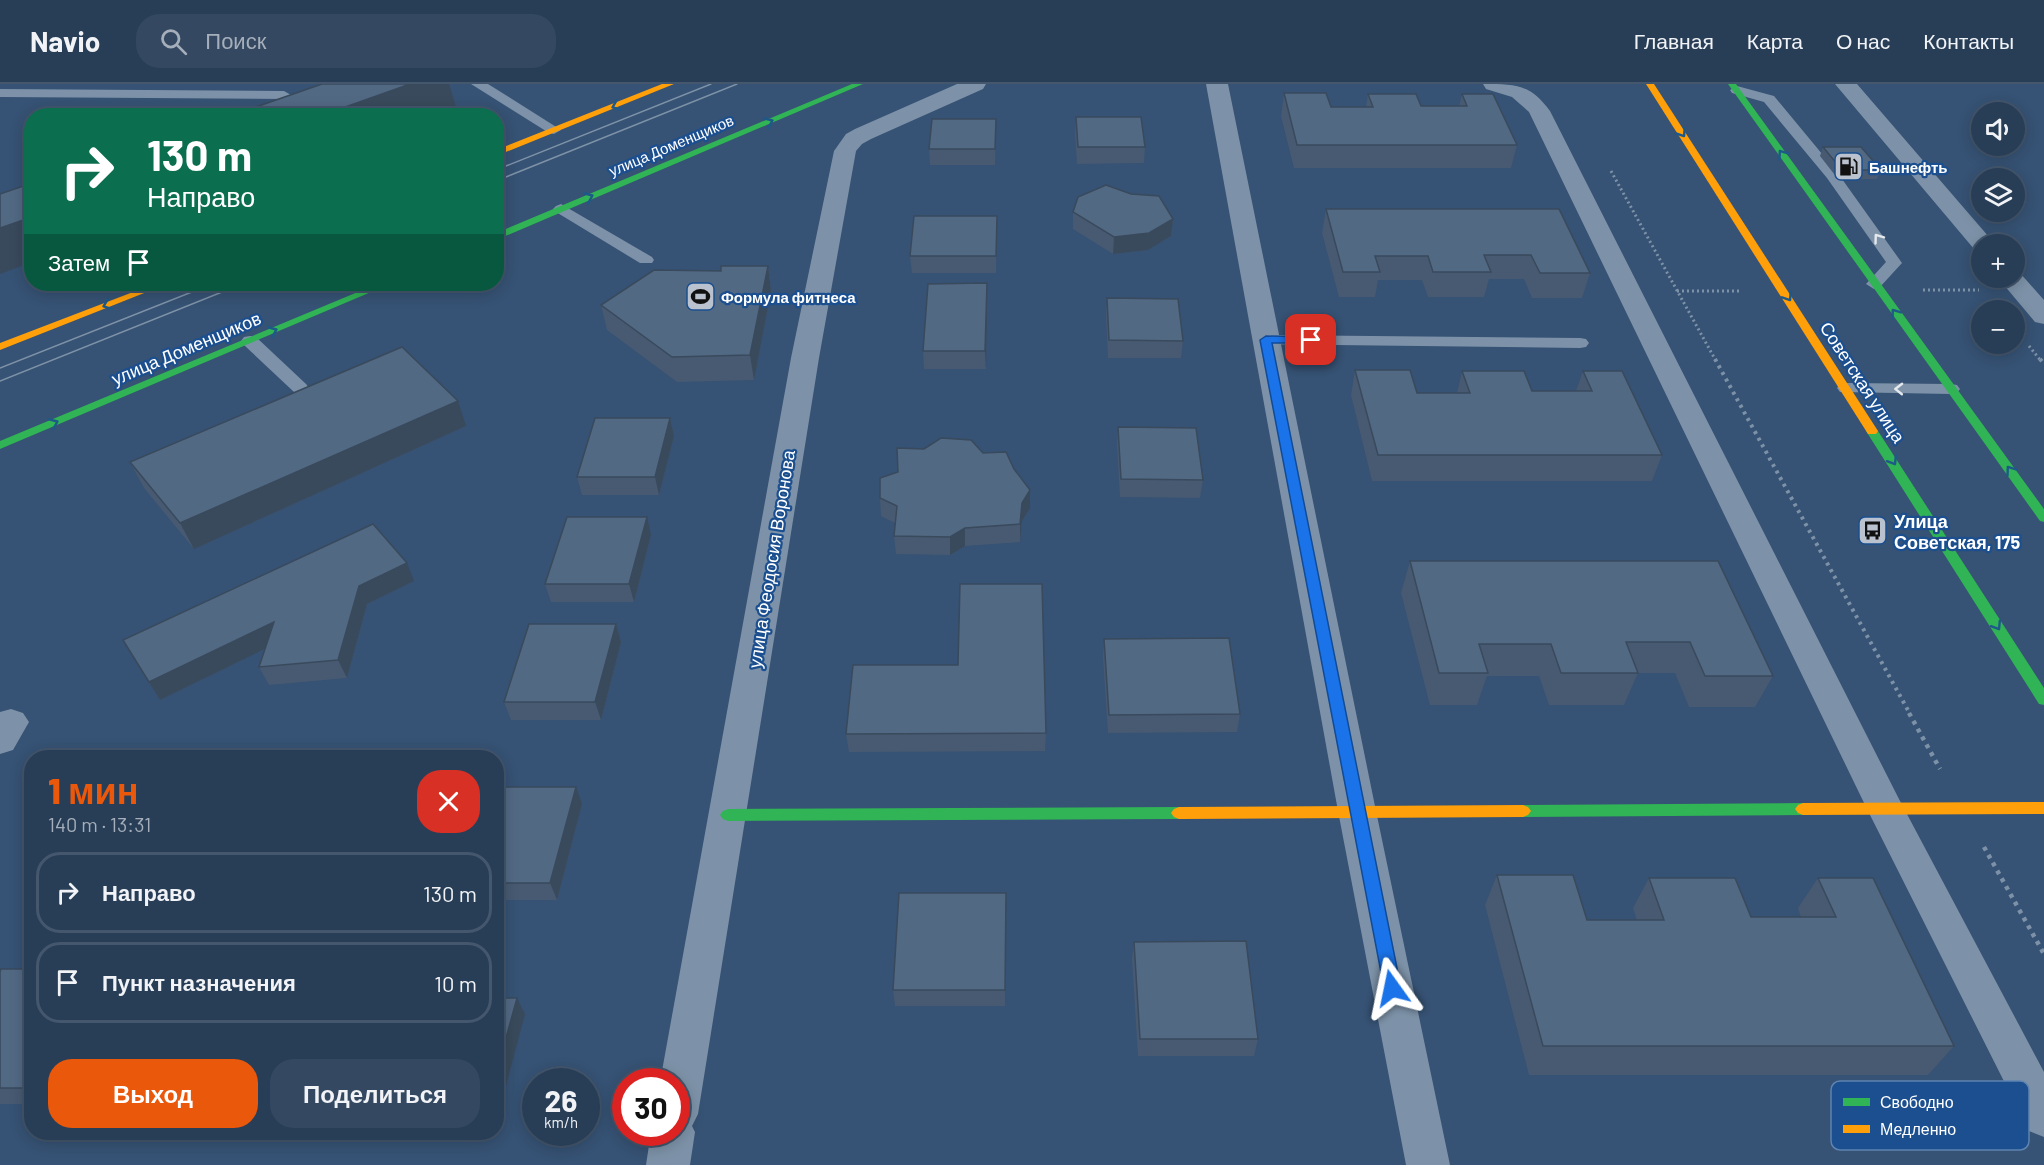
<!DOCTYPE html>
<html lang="ru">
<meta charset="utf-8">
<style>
:root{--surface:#283e57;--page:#344961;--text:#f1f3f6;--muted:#a5aeba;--line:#44576d;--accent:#ea580c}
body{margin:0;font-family:Barlow,sans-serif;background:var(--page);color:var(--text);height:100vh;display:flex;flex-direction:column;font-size:22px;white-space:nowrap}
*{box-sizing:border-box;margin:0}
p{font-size:20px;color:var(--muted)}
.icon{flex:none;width:33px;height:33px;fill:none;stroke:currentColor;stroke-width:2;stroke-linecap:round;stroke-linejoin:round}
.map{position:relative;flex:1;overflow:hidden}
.details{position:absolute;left:24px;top:666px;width:480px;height:390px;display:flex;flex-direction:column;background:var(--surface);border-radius:24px;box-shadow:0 3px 15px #0003,0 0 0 2px var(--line)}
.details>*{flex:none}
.top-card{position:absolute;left:24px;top:24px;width:480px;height:183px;border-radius:24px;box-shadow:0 3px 15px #0003,0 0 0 2px var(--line);background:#0b6e4f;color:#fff;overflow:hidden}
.tools{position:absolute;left:1971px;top:18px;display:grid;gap:12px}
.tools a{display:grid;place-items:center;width:54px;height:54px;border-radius:50%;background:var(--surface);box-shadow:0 3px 15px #0003,0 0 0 2px var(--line);font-size:30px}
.speed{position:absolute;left:522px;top:984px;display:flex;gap:12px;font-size:30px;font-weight:700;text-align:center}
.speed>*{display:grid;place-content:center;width:78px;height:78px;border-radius:50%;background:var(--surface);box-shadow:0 3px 15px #0003,0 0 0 2px var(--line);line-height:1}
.speed small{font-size:15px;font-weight:400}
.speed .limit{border:9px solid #d22;background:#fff;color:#111}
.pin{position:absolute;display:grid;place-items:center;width:51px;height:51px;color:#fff;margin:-26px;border-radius:12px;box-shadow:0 3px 9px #0006}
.me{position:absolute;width:66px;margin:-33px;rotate:348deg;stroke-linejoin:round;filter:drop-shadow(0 0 4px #0008)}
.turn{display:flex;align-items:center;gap:21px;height:126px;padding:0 24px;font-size:27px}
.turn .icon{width:78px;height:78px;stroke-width:2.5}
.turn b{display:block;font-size:42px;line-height:51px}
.then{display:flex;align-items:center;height:57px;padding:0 24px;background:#0003;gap:12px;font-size:22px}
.round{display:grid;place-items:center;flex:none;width:63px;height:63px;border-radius:24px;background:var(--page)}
.headline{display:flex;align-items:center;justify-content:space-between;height:102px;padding:0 24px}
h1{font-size:36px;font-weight:800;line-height:45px;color:var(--accent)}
.cta{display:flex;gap:12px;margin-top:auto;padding:12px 24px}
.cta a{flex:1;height:69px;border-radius:24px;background:var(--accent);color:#fff;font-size:24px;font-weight:800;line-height:69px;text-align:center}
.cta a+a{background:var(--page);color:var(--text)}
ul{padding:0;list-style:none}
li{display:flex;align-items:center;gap:18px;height:81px;margin:0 12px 9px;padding:0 12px;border:3px solid var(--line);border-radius:24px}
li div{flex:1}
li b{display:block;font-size:22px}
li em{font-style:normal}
header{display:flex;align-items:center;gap:36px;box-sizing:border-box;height:84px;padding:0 30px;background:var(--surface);border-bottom:2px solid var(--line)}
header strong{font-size:28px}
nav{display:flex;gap:33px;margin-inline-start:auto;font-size:21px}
.search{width:420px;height:54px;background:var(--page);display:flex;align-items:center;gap:15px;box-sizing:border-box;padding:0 21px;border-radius:24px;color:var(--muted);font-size:22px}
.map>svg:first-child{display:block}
</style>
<header>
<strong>Navio</strong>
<div class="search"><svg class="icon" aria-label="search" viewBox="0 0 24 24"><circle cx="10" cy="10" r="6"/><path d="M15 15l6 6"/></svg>Поиск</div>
<nav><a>Главная</a><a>Карта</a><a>О нас</a><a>Контакты</a></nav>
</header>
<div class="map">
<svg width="2044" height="1081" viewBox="0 0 2044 1081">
<rect width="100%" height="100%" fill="#365274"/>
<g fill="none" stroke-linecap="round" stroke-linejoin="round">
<g stroke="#7d92a8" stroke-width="3" stroke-dasharray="2 3" stroke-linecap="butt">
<polyline points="1611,87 1716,277"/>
<polyline points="1923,206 1979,206"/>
<polyline points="1677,207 1739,207"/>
<polyline points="2029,262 2041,277"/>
</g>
<g stroke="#7d92a8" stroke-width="4" stroke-dasharray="3 4.5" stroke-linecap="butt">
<polyline points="1715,275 1910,630"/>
<polyline points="2040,275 2044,280"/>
</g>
<g stroke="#7d92a8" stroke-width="4.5" stroke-dasharray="4 5" stroke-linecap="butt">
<polyline points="1909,629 1940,685"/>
<polyline points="1984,763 2044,870"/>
</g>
<g fill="#7d92a8" fill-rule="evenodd">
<polygon points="471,0 488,0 561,46 554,50 549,49"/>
<polygon points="1737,2 1774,12 1837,88 1902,179 1880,203 1874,205 1866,200 1886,178 1827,94 1764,18 1732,9 1730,6"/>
<polygon points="0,5 284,7 291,11 284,15 0,13"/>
<polygon points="561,120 652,173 654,176 652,179 640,179 556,128 553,125 556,122"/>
<polygon points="1266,251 1580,254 1586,255 1589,259 1586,263 1580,264 1260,260 1257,256 1260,252"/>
<polygon points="250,252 256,253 306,300 309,304 306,308 294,308 244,261 241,257 244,253"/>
<polygon points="1846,299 1951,300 1957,301 1960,305 1957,309 1951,310 1840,308 1837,304 1840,300"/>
</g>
<g fill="#7d92a8" fill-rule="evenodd">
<polygon points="957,0 986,0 983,5 871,55 862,60 856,67 819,274 698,1030 692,1042 695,1048 690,1081 646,1081 651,1048 676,1048 676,998 660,998 791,274 834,67 846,50 855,45"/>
<polygon points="1206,0 1228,0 1376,727 1450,1081 1406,1081 1338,727"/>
<path d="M 1483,0 C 1516,0 1530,0 1550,27 L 1900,717 L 2044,988 L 2044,1053 L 2029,1047 L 1867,725 L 1529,28 L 1512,13 L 1486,5 Z"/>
<polygon points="1835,0 1857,0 1995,160 1982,160 1982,167 1974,165"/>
<polygon points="2014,187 2020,189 2044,216 2044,240 2035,238 1998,194 2014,194"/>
<polygon points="11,625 23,629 29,638 13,666 0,670 0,628"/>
</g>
<g fill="#30b455" fill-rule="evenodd">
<polygon points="852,0 863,0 496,156 496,149"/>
<polygon points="1728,0 1736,0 2044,425 2044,438 2040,437"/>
<polygon points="377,200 390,200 0,365 0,357"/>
<polygon points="1872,343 1878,347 2044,604 2044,621 2039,620 1866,347"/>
<polygon points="1803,719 1808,721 1811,725 1808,729 1803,731 1523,733 1518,731 1515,727 1518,723 1523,721"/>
<polygon points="1179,723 1184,725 1187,729 1184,733 1179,735 728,737 723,735 720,731 723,727 728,725"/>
</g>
<g fill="#ff9f0a" fill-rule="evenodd">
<polygon points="662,0 674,0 496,72 496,66"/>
<polygon points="1646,0 1654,0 1878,347 1876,350 1868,350"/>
<polygon points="154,200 167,200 0,266 0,259"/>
<polygon points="2044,718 2044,730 1803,731 1798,729 1795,725 1798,721 1803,719"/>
<polygon points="1523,721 1528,723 1531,727 1528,731 1523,733 1179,735 1174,733 1171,729 1174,725 1179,723"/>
</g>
<g stroke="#7e92a7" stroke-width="1.5">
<polyline points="496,86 711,0"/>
<polyline points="496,97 737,0"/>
<polyline points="0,284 212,200"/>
<polyline points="0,297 242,200"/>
</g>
</g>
<g fill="#475a72">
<polygon points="1284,9 1331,23 1366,23 1368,10 1421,22 1459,22 1462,10 1517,61 1511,84 1294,84 1281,32"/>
<polygon points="1076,33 1145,63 1144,79 1077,80 1075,50"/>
<polygon points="996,35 995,81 930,81 929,65"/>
<polygon points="1823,63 1881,86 1877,95 1838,95 1820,72"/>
<polygon points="1326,125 1559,125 1590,189 1582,214 1532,214 1524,195 1489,195 1484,213 1428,213 1422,196 1378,196 1375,213 1339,213 1322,149"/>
<polygon points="1073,128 1173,135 1171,152 1148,166 1113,170 1073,145"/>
<polygon points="997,132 996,189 912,189 910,172"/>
<polygon points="768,182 771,207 754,296 677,298 607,246 601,221 721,187"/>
<polygon points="987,199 986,285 924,285 923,267"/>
<polygon points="1107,214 1183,257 1181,274 1108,274 1106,232"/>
<polygon points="1355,286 1417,309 1457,309 1462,287 1532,307 1576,307 1583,287 1662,371 1652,397 1372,397 1351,311"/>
<polygon points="670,334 674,352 659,411 582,411 577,393"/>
<polygon points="466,342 194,465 144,404 130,378"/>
<polygon points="1118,343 1203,396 1200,414 1120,413 1117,361"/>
<polygon points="880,414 1030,424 1022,437 1020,458 965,462 950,471 896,470 894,452 895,439 881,432"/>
<polygon points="651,451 634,518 551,518 545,500"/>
<polygon points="1410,477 1718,477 1773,592 1755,623 1689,623 1675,589 1638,589 1624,621 1549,621 1539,592 1487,592 1477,621 1430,621 1401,509"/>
<polygon points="414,497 367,520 347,594 269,601 259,583 265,565 160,616 149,598"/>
<polygon points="616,540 621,558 601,636 511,636 504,618"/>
<polygon points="1104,555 1240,630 1237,648 1108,649 1103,573"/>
<polygon points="1046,649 1045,667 849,668 846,650"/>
<polygon points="496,703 582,720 557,816 496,816"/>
<polygon points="1497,791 1587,836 1637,836 1633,824 1649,794 1751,833 1801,833 1798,824 1818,794 1954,962 1928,991 1529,991 1485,821"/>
<polygon points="1006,809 1005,922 895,922 893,906"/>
<polygon points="1134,858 1258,955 1254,972 1138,972 1132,875"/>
<polygon points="32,885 32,1020 0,1020 0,888"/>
<polygon points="379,1048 494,1048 493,1051 381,1051"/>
</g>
<g fill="#394a5c">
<polygon points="410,0 449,0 456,23 433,32 320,32"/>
<polygon points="32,133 32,178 0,190 0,144"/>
<polygon points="1173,135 1171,152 1148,166 1113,170 1114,153"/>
<polygon points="768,182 771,207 754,296 750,271"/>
<polygon points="987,199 987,217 986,285 985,267"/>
<polygon points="458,317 466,342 194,465 180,439"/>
<polygon points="670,334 674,352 659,411 655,393"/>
<polygon points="1030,406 1030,424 1022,437 1020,458 1020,440 1022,419"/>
<polygon points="647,433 651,451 634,518 629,500"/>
<polygon points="965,444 965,462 950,471 950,453"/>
<polygon points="407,479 414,497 367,520 347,594 338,576 359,502"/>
<polygon points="274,538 283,556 160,616 149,598"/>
<polygon points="616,540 621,558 601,636 595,618"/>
<polygon points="576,703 582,720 557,816 550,799"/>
<polygon points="517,914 525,930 496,1039 496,990"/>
</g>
<g fill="#526984" stroke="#394a5c" stroke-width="1.5">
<polygon points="322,0 410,0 320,32 230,32"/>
<polygon points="1284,9 1326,9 1331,23 1373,23 1368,10 1416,10 1421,22 1467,22 1462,10 1493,10 1517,61 1297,61"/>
<polygon points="1076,33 1141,33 1145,63 1078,63"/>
<polygon points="932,35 996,35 995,65 929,65"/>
<polygon points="1823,63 1861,63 1881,86 1842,86"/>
<polygon points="32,99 32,133 0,144 0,110"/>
<polygon points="1106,101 1131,110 1159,112 1173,135 1149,149 1114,153 1073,128 1078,113"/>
<polygon points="1326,125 1559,125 1590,189 1540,189 1531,171 1484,171 1491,188 1433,188 1428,172 1375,172 1380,188 1343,188"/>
<polygon points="914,132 997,132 996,172 910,172"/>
<polygon points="721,182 768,182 750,271 672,273 601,221 654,186 721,187"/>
<polygon points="987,199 985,267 923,267 928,200"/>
<polygon points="1107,214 1178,215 1183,257 1109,256"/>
<polygon points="402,263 458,317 180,439 130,378"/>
<polygon points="1355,286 1410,286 1417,309 1470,309 1462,287 1524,287 1532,307 1592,307 1583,287 1622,287 1662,371 1378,371"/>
<polygon points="595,334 670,334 655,393 577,393"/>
<polygon points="1118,343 1196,344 1203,396 1121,395"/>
<polygon points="941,354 971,356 983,369 1006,368 1014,385 1030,406 1022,419 1020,440 965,444 950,453 894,452 897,422 880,414 880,394 898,388 897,364 924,365"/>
<polygon points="567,433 647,433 629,500 545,500"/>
<polygon points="373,440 407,479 359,502 338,576 259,583 274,538 149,598 123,556"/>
<polygon points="1410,477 1718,477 1773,592 1705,592 1690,558 1626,558 1638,589 1561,589 1551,560 1479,560 1488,589 1439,589"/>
<polygon points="960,500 1042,500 1046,649 846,650 853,581 958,581"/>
<polygon points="529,540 616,540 595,618 504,618"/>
<polygon points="1229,554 1240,630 1109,631 1104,555"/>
<polygon points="496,703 576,703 550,799 496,799"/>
<polygon points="1497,791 1573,791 1587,836 1664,836 1649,794 1735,794 1751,833 1836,833 1818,794 1873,794 1954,962 1543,962"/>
<polygon points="899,809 1006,809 1005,906 893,906"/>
<polygon points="1246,857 1258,955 1140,955 1134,858"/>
<polygon points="1,885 32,885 32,1004 0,1004 0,888"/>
<polygon points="496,914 517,914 496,990"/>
</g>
<defs><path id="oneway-chevron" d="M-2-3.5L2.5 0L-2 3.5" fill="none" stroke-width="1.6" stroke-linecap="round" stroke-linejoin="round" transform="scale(1.5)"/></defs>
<g stroke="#1d5989">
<use href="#oneway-chevron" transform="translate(616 22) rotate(158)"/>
<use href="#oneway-chevron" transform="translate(769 38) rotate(-23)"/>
<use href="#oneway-chevron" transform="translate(1682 49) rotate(57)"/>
<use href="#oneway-chevron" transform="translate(1782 70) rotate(-125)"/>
<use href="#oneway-chevron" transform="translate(589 113) rotate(-23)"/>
<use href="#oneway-chevron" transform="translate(1788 213) rotate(57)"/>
<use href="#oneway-chevron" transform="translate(107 221) rotate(159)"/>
<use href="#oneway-chevron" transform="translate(1895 229) rotate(-126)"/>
<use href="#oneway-chevron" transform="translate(273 247) rotate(-23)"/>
<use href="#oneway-chevron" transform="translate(54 339) rotate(-23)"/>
<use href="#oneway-chevron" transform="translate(1893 377) rotate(58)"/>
<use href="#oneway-chevron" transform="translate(2010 386) rotate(-126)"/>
<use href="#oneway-chevron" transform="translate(1997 542) rotate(58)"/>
</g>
<g stroke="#e5e9ee">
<use href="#oneway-chevron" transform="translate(1878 154) rotate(-126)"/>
<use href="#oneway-chevron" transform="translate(1899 305) rotate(-179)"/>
</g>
<polygon fill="#1a73e8" stroke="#114b97" stroke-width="1.5" points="1266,252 1311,253 1316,256 1311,259 1272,259 1401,904 1398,910 1392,912 1386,910 1384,904 1260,256"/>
<defs>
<symbol id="fuel-square" viewBox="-11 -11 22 22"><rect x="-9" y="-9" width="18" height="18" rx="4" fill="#b9c2ce" stroke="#1b4f8f"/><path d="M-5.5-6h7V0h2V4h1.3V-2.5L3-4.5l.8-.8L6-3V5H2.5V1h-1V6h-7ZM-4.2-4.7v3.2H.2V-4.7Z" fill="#111"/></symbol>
<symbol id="stadium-square" viewBox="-11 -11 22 22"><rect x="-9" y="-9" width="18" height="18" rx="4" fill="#b9c2ce" stroke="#1b4f8f"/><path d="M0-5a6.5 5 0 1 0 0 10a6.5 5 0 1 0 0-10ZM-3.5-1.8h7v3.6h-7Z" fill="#111"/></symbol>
<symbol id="bus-square" viewBox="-11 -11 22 22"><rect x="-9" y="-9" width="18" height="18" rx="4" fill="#b9c2ce" stroke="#1b4f8f"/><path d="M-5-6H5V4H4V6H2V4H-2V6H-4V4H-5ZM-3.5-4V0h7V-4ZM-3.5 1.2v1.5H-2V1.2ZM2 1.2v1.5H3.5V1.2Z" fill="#111"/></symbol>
</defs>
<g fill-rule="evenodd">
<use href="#fuel-square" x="1832" y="66" width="33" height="33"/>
<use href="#stadium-square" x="684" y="196" width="33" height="33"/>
<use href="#bus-square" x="1856" y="430" width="33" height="33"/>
</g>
<g text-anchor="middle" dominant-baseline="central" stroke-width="4.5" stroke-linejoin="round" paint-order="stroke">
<g font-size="15" fill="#fff" stroke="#1b4f8f">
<text transform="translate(671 61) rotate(-23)">улица Доменщиков</text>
</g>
<g font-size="15" font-weight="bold" fill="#fff" stroke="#1b4f8f" text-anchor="start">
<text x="1869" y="83">Башнефть</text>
<text x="721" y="213">Формула фитнеса</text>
</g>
<g font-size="18" fill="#fff" stroke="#1b4f8f">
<text transform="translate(186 264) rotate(-23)">улица Доменщиков</text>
<text transform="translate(1863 298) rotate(57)">Советская улица</text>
<text transform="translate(771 475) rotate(-81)">улица Феодосия Воронова</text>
</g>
<g font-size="18" font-weight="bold" fill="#fff" stroke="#1b4f8f" text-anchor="start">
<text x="1894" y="437">Улица<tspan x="1894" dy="21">Советская, 175</tspan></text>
</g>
</g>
<rect x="1831" y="997" width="198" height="69" rx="9" fill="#1b4f8f" stroke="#5f84b1" stroke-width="1.5"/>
<rect x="1843" y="1014" width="27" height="8" fill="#30b455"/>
<rect x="1843" y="1041" width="27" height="8" fill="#ff9f0a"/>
<g font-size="16" fill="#fff">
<text x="1880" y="1024">Свободно</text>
<text x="1880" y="1051">Медленно</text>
</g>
</svg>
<div class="tools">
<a><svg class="icon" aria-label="sound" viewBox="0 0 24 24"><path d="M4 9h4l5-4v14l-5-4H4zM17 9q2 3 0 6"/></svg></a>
<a><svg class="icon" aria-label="layers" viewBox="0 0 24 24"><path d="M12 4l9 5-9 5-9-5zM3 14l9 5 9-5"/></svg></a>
<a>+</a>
<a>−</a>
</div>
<div class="speed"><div>26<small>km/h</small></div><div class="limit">30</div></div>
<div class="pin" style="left:1311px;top:256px;background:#d93025"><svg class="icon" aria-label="arrive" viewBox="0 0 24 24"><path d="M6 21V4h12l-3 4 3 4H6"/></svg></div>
<svg class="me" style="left:1392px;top:904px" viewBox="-20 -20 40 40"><path d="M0-17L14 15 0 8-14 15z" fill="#1a73e8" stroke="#fff" stroke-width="4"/></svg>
<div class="top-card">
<div class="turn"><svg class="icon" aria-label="right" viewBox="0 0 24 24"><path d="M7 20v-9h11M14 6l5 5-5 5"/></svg><div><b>130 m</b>Направо</div></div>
<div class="then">Затем<svg class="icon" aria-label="arrive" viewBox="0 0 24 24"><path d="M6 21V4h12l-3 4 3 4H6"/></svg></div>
</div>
<section class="details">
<div class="headline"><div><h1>1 мин</h1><p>140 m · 13:31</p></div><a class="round" style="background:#d93025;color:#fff"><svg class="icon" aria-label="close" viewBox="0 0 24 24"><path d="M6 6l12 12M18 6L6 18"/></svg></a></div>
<ul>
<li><svg class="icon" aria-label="right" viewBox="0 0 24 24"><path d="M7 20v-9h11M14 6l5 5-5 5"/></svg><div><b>Направо</b></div><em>130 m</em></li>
<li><svg class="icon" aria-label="arrive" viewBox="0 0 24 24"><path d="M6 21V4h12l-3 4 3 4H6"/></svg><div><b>Пункт назначения</b></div><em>10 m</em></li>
</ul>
<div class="cta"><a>Выход</a><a>Поделиться</a></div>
</section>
</div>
